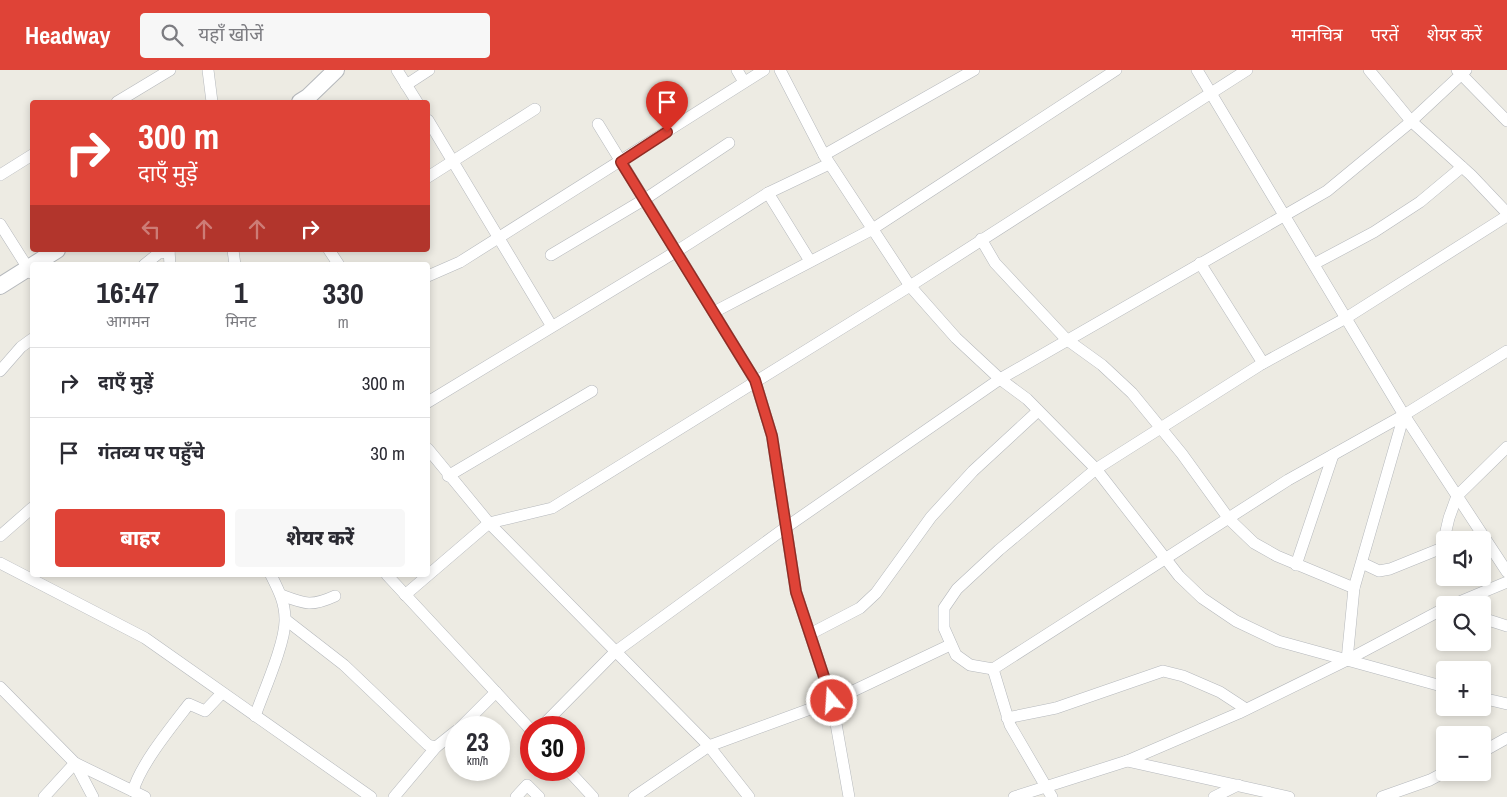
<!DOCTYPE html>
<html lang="hi">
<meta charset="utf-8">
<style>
:root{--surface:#fff;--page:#f7f7f7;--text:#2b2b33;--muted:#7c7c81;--line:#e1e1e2;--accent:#df4337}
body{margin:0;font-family:"Archivo Narrow","Noto Sans Devanagari",sans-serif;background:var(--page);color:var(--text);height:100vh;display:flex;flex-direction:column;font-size:19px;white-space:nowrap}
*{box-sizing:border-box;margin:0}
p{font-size:16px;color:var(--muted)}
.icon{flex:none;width:28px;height:28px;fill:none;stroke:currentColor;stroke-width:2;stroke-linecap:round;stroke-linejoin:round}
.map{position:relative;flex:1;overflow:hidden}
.side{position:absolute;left:30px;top:192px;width:400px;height:315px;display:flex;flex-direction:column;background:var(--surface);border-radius:5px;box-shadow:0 2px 8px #0003}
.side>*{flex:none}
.hud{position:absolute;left:30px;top:30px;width:400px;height:152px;border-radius:5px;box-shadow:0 2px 8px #0003;background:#df4337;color:#fff;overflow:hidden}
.tools{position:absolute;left:1436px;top:461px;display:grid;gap:10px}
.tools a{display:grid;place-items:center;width:55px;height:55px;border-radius:5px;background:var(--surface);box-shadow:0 2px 8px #0003;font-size:25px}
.speed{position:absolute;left:445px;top:646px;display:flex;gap:10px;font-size:25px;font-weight:700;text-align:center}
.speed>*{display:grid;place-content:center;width:65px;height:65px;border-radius:50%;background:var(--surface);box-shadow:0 2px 8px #0003;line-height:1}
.speed small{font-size:12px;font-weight:400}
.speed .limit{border:8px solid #d22;background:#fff;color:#111}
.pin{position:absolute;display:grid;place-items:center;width:42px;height:42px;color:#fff;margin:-51px -21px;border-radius:50% 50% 50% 0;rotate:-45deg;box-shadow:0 0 5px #0007}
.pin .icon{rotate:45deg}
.me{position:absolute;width:55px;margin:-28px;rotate:342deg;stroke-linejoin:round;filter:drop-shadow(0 0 4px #0008)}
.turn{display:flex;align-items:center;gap:18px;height:105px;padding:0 25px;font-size:22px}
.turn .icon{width:65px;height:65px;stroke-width:2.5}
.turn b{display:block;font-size:35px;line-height:42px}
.lanes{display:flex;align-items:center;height:48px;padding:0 25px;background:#0003;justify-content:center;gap:25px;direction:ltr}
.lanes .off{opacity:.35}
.eta{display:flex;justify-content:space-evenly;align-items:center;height:85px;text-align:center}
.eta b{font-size:30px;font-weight:800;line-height:35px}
.button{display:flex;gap:10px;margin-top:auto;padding:10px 25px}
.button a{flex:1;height:58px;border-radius:5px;background:var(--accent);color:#fff;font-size:20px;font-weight:800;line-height:58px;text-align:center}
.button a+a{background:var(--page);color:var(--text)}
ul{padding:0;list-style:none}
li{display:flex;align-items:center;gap:15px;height:70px;padding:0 25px;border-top:1px solid var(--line)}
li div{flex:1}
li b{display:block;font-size:19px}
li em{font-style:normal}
header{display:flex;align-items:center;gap:30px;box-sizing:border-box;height:70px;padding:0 25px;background:var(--accent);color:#fff}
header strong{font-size:24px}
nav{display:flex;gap:28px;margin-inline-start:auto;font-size:18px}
.search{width:350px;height:45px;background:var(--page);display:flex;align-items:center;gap:12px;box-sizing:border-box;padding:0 18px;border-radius:5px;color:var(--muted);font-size:19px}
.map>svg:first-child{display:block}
</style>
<header>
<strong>Headway</strong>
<div class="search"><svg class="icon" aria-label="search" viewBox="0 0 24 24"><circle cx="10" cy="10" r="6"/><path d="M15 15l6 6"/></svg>यहाँ खोजें</div>
<nav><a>मानचित्र</a><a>परतें</a><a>शेयर करें</a></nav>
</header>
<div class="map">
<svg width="1507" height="727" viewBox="0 0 1507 727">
<rect width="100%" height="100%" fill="#edebe3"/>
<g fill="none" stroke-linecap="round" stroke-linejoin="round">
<defs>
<g id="street">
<polyline points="208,0 212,32"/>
<polyline points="397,0 417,32"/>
<polyline points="737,0 744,12"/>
<polyline points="780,0 824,85 910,216 956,268 1000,309 1027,329 1096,399 1179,506 1202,528 1236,551 1278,571 1445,617"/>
<polyline points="1197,0 1404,345 1507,502"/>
<polyline points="1369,0 1411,51 1471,105 1507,143"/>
<polyline points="1457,0 1507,51"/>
<polyline points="406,15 429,0"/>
<polyline points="117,32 170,0"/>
<polyline points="428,50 551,255"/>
<polyline points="598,54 755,310 772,366 796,522 832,631 849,727"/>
<polyline points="824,85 974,0"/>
<polyline points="0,105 32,85"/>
<polyline points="428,107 535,39"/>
<polyline points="768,123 810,191"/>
<polyline points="1507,146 1346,248 1260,295 1096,399 999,480 957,519 944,538 944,558 956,585 970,595 993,599 1288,410 1404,345 1507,281"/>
<polyline points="0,154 31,203"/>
<polyline points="981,169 995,193 1066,269 1102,295 1132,323 1182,384 1229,449 1254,473 1277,486 1354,518"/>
<polyline points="169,180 170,195"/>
<polyline points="233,180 235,195"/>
<polyline points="329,180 339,195"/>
<polyline points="551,185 645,129 729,73"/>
<polyline points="1200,193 1263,293"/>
<polyline points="1314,194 1374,162 1420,132 1462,97"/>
<polyline points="144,195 159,183 169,182"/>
<polyline points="428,206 460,192 764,0"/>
<polyline points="714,242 871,160 1116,0"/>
<polyline points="0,301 21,277 32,269"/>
<polyline points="428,332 677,181 768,123 829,94"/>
<polyline points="428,379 489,453 709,676 749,727"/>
<polyline points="448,406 592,321"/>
<polyline points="0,466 32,438"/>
<polyline points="0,493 145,568 371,727"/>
<polyline points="1362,493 1379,501 1390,499 1442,478 1449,448 1457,426 1507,377"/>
<polyline points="1296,495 1333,385"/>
<polyline points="387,505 531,660"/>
<path d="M 281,525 C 305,534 311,537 335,526"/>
<polyline points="405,525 489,453 552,438 910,216 1247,0"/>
<polyline points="1452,535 1507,512"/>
<polyline points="1482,548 1507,556"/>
<polyline points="286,550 344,595 428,675 436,677 456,661"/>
<polyline points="810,564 860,538 876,523 931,447 973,401 1038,341"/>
<polyline points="1347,590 1354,518 1404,345"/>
<polyline points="993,599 1010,655 1052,727"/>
<polyline points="0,617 75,693 93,727"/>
<polyline points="1482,628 1507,634"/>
<path d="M 255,646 C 263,623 286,572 285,549 C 285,532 278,519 271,505"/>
<polyline points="1007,648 1056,638 1163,601 1183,606 1220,622 1246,639"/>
<polyline points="460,658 496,622"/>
<polyline points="540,658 615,582 785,458 1000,309 1327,121 1407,55 1466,0"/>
<polyline points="1482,682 1507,668"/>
<polyline points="1127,691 1289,727"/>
<polyline points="568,700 593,727"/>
<path d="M 133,721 C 140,695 172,656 189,634 L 205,641 L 222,623"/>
<polyline points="44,727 75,693 145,727"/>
<polyline points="394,727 436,677"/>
<polyline points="516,727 527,715 539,727"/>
<polyline points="634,727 709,676 832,631 950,575"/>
<polyline points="1014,727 1127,691 1239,643 1347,590 1445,538"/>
<polyline points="1214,727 1238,715"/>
<polyline points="1382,727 1430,710 1445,702"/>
</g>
<g id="secondary">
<polyline points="300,32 308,27 336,0"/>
<polyline points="0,216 57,180"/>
</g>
</defs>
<use href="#street" stroke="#b5b8bc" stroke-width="12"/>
<use href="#secondary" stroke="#b5b8bc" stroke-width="18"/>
<use href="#street" stroke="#fff" stroke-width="11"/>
<use href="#secondary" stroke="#fff" stroke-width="16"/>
</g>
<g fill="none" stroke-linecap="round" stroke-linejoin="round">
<defs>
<polyline id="route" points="667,62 621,92 755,310 772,366 796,522 832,631"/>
</defs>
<use href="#route" stroke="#912c24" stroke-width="12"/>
<use href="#route" stroke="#df4337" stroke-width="9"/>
</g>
</svg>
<div class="tools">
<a><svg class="icon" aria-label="sound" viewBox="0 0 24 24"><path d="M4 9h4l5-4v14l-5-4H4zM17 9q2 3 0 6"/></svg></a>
<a><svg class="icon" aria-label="search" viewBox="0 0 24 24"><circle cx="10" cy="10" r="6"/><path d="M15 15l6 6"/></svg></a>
<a>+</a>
<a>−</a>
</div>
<div class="speed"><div>23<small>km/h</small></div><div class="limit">30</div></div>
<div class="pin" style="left:667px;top:62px;background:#d93025"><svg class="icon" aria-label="arrive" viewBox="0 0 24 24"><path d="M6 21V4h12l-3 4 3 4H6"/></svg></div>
<svg class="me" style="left:832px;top:631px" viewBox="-20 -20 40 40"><circle r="17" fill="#df4337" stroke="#fff" stroke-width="3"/><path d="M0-11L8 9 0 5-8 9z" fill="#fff"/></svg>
<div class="hud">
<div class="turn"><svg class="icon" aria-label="right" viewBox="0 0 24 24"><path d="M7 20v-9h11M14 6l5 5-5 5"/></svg><div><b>300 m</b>दाएँ मुड़ें</div></div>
<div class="lanes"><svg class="icon off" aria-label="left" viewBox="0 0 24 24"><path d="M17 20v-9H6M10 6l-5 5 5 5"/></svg><svg class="icon off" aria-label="ahead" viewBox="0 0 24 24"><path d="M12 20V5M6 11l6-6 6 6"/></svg><svg class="icon off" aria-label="ahead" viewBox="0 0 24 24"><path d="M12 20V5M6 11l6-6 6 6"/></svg><svg class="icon" aria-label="right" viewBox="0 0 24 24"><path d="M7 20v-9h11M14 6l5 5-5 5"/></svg></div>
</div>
<section class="side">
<div class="eta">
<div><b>16:47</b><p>आगमन</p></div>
<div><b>1</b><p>मिनट</p></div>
<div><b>330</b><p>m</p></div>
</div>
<ul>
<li><svg class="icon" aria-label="right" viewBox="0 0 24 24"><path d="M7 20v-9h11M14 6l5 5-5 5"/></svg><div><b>दाएँ मुड़ें</b></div><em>300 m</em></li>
<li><svg class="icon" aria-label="arrive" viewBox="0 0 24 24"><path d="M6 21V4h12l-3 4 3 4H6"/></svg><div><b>गंतव्य पर पहुँचे</b></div><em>30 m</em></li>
</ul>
<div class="button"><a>बाहर</a><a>शेयर करें</a></div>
</section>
</div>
